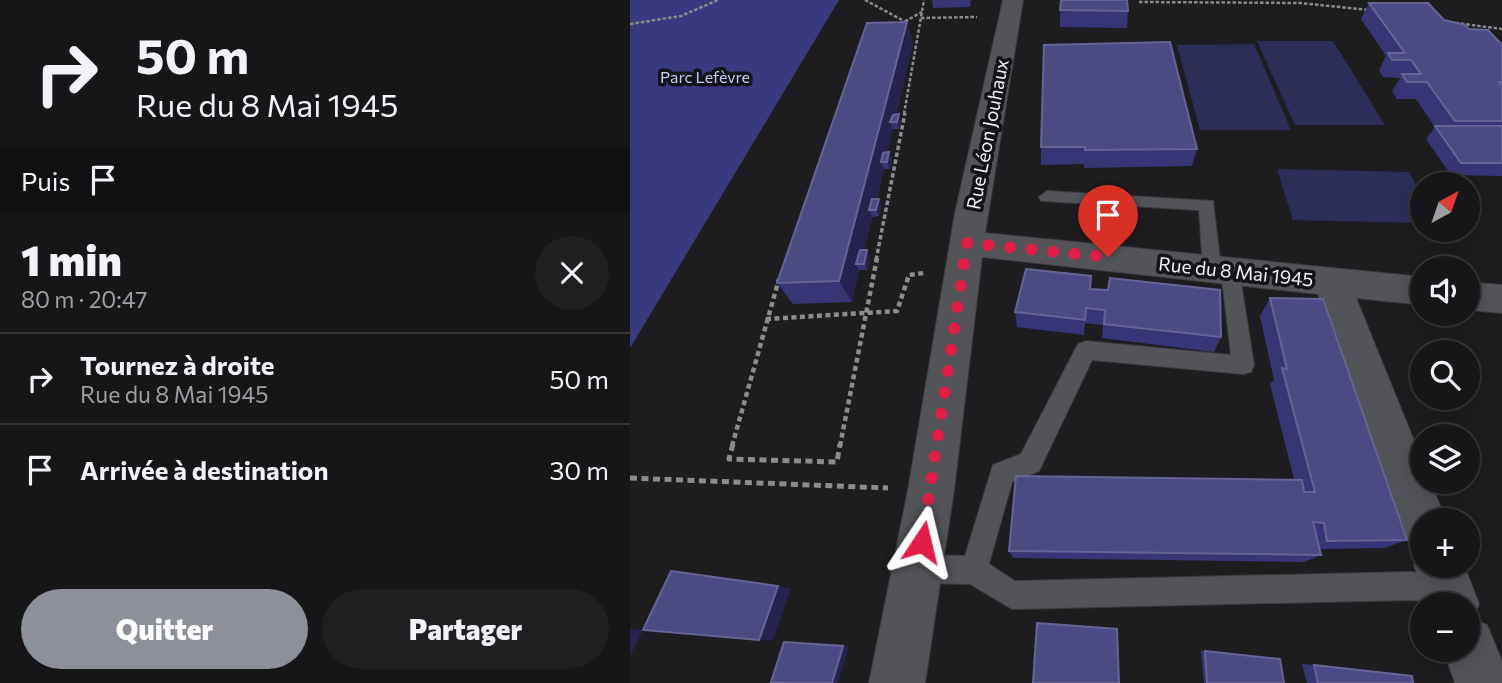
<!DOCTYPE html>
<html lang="fr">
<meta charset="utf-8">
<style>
:root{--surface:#161618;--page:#1f1f21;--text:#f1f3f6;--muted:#9e9fa2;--line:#353537;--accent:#8c9099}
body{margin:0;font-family:Commissioner,sans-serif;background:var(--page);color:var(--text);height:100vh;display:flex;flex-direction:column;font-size:26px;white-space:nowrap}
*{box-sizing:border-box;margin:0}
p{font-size:23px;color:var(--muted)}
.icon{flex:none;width:38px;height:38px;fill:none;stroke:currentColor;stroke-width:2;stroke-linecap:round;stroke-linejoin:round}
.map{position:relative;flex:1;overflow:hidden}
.sheet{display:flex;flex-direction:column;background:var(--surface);width:630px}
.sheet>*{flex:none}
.guide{background:#161618;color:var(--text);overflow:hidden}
.needle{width:46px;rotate:40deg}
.fabs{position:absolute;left:780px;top:172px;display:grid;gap:14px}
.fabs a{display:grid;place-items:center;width:70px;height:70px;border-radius:50%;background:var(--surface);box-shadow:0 4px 18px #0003,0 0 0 2px var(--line);font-size:35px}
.pin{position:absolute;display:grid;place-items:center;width:60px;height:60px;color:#fff;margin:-72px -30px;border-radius:50% 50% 50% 0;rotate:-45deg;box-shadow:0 0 7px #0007}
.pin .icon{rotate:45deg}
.me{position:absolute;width:77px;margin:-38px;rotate:10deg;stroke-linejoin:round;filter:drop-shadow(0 0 5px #0008)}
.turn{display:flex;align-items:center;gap:24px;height:147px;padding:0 21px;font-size:32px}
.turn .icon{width:91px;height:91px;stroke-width:2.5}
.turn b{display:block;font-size:49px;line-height:60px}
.then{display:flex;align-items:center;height:66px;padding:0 21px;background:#0003;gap:14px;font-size:26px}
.round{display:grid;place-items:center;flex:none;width:74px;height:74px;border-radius:37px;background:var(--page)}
.head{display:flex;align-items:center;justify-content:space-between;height:119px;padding:0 21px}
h1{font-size:42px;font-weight:800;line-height:52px}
.primary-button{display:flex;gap:14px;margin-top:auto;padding:14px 21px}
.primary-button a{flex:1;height:80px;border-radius:42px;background:var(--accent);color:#fff;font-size:28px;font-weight:800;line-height:80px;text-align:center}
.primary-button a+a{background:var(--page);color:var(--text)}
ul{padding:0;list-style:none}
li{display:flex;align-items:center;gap:21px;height:91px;padding:0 21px;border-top:2px solid var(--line)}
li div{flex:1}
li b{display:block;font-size:26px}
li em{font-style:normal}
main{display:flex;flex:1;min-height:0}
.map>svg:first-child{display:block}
</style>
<main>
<section class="sheet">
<div class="guide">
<div class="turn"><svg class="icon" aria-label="right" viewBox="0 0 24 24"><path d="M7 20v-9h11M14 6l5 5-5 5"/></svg><div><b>50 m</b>Rue du 8 Mai 1945</div></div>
<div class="then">Puis<svg class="icon" aria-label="arrive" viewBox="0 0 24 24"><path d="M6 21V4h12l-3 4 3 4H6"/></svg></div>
</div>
<div class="head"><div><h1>1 min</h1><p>80 m · 20:47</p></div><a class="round"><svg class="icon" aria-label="close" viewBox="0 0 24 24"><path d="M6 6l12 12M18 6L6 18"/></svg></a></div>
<ul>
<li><svg class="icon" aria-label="right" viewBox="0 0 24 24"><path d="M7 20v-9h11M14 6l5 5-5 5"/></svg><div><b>Tournez à droite</b><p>Rue du 8 Mai 1945</p></div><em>50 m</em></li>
<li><svg class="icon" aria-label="arrive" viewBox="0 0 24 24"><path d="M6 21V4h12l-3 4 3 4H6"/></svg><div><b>Arrivée à destination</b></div><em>30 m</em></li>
</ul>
<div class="primary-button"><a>Quitter</a><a>Partager</a></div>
</section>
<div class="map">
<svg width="872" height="683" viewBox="0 0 872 683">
<rect width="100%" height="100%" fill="#1d1d20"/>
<g fill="#2d2e58">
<polygon points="627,41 703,41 755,125 665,125"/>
<polygon points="624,44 661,130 570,130 547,45"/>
<polygon points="647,169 779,172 793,198 793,223 663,220"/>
</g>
<polygon fill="#393980" points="0,0 209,0 0,348"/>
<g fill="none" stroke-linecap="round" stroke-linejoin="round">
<defs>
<polygon id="lane" points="417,191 583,201 591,268 600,263 607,265 609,270 624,365 621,372 613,374 462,360 409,471 382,482 359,564 385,581 778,572 817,574 827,578 831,588 827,598 817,602 778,600 382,609 340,584 287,583 277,579 273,569 277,559 287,555 335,556 363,465 391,454 448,344 456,341 601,355 591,271 582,276 575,274 573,269 569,210 411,201 409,197"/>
<g id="street">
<polygon points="373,0 393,0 355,233 793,277 793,305 726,298 793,463 793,481 800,481 816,520 793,520 793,565 834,565 849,604 843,619 857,625 872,661 872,683 825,683 813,649 838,649 838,604 797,604 784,565 793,547 776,540 769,523 688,294 352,257 324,490 295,683 239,683 278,490 325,213"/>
<polygon points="838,282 872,285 872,313 838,310"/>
</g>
</defs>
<use href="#lane" stroke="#3b3b3e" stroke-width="2"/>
<use href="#street" stroke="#3b3b3e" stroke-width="2"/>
<g stroke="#8c8c8f" stroke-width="2.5" stroke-dasharray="3.5 2" stroke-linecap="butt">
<polyline points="235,0 274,21"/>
<polyline points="509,2 670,3 739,10"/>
<polyline points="291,18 347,17"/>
<polyline points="820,22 872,29"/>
<polyline points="0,24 51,16 88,0"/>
<polyline points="270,24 292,12"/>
<polyline points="274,114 294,0"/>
</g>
<polyline stroke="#8c8c8f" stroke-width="3.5" stroke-dasharray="4.5 2.5" stroke-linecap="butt" points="246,260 275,113"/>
<g stroke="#8c8c8f" stroke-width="4.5" stroke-dasharray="5 3.5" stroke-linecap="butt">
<polyline points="136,319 267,311 279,275 294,273"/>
<polyline points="102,446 149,279"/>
<polyline points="210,446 247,258"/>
</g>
<g stroke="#8c8c8f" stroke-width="5" stroke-dasharray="7 4.5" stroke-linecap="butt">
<polyline points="103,444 99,459 207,462 210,444"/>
<polyline points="0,478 258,488"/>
</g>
<use href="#lane" fill="#535458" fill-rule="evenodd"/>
<use href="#street" fill="#535458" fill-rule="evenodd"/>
</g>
<g fill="#383576">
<polygon points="302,0 341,0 340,7 303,8"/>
<polygon points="739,3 814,20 839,29 872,45 872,176 821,175 796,139 805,127 786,99 767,99 762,91 770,78 753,77 749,70 756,56 731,19"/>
<polygon points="430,10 498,11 497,28 430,27"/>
<polygon points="277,22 283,44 266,115 271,121 269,129 263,129 257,152 259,152 262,159 260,169 254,169 247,199 249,199 251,205 249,216 242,217 234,250 240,256 237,270 229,270 222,302 163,304 147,283"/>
<polygon points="414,45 567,149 562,166 454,168 454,164 411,165 411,147"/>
<polygon points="460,289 591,337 584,352 472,338 473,325 455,323 454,335 387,327 385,312"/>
<polygon points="640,298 777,540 754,548 689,549 691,555 674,562 383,558 379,551 664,479 640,384 644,380 630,316"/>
<polygon points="571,651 575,651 654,683 574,683"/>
<polygon points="672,664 684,665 783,683 677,683"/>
</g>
<g fill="#25234e">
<polygon points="277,22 283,44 265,122 260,122 263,129 255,162 251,162 254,169 244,210 239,210 242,217 231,264 226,264 229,270 222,302 209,281"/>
<polygon points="269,114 271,121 269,129 267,122"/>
<polygon points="259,152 262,159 260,169 257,162"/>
<polygon points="249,199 251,205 249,216 246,210"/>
<polygon points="237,250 240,256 237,270 234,264"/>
<polygon points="148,586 161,589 143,640 129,640"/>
<polygon points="0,629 13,630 0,656"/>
<polygon points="213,646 219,647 208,683 202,683"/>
</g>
<g fill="#4c4a83" stroke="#666495" stroke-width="2">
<polygon points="431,0 497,0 498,11 430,10"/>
<polygon points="739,3 798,3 814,20 835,25 839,29 858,30 872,45 872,82 869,82 872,86 872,121 825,121 797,82 777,82 772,74 791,74 781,60 762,60 758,53 775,53"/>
<polygon points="277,22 209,281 147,283 237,23"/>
<polygon points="540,42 567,149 455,150 455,147 411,147 414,45"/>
<polygon points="269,114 267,122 260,122 263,115"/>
<polygon points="805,126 872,126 872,163 831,163"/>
<polygon points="259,152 257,162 251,162 253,153"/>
<polygon points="242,199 249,199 246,210 239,210"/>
<polygon points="230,250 237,250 234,264 226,264"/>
<polygon points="396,269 461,276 460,289 478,290 480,278 590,290 591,337 474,324 475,310 456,308 455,320 385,312"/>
<polygon points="640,298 693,299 777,540 697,541 694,523 683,522 691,555 379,551 386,476 672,480 674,492 685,492 652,368 657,369"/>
<polygon points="41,571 148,586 129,640 13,630"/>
<polygon points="407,623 487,629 489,683 403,683"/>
<polygon points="154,642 213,646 202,683 158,683 141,682"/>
<polygon points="575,651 650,659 654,683 577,683"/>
<polygon points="684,665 782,676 783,683 688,683"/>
</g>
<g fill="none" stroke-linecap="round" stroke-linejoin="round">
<polyline stroke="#e11d48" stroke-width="12" stroke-dasharray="0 21.6" points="292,542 337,243 478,257"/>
</g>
<g text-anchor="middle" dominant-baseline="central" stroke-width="7" stroke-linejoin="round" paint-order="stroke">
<g font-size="16" fill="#c8cdf7" stroke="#131417">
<text x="75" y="76">Parc Lefèvre</text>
</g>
<g font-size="19" fill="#f3f3f5" stroke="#131417">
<text transform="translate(357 134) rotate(-79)">Rue Léon Jouhaux</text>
<text transform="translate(606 271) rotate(6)">Rue du 8 Mai 1945</text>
</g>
</g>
</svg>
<div class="fabs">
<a><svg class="needle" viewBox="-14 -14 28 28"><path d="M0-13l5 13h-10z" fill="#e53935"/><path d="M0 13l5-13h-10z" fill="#9e9fa2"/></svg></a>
<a><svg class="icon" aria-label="sound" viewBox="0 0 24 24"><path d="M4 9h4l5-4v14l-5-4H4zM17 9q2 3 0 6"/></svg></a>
<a><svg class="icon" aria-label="search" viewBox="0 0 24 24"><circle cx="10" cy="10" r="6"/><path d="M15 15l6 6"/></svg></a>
<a><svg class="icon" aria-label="layers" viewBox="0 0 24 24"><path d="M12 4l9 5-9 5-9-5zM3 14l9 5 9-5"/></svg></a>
<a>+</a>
<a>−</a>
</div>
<div class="pin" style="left:478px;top:257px;background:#d93025"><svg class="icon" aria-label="arrive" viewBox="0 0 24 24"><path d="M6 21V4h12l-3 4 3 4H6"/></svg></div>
<svg class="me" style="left:292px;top:542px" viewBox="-20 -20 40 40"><path d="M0-17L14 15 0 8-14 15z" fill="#e11d48" stroke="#fff" stroke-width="4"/></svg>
</div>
</main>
